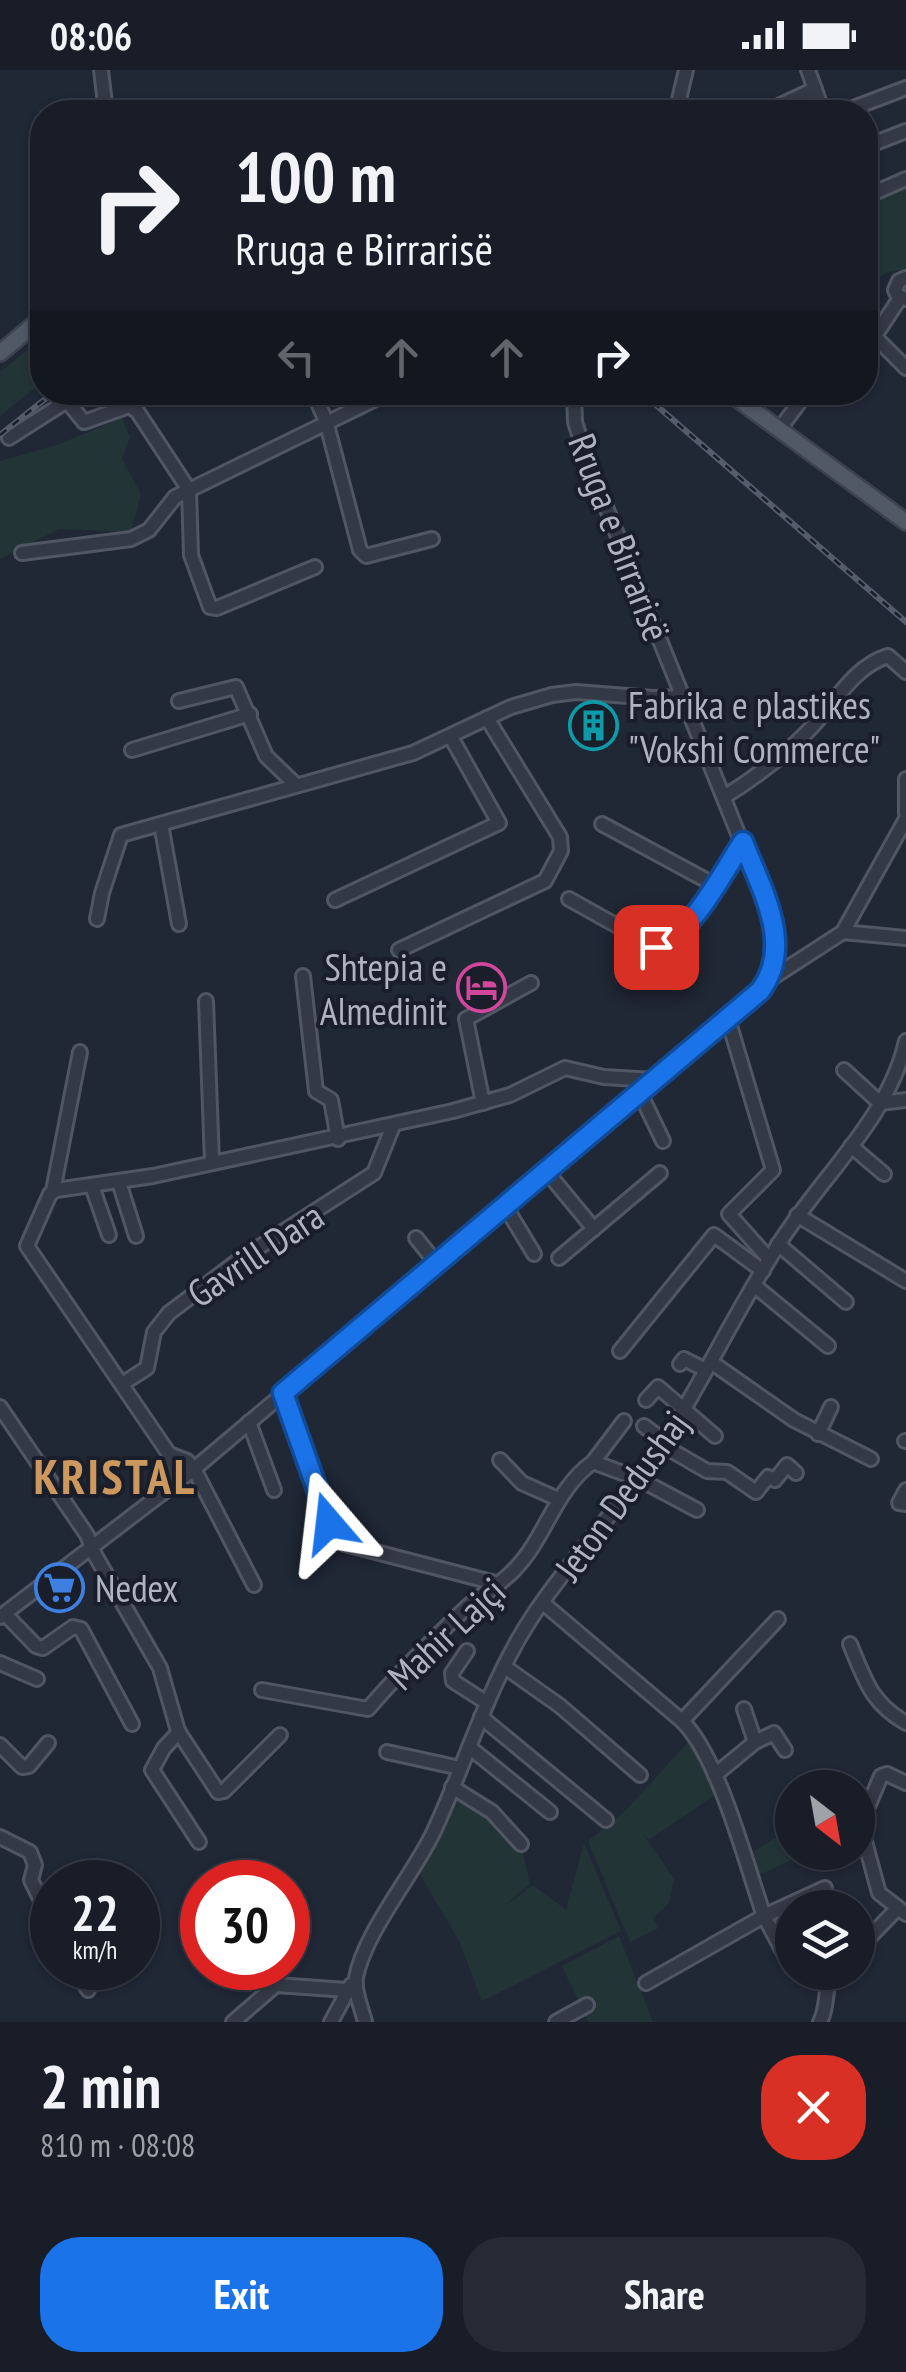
<!DOCTYPE html>
<meta charset="utf-8">
<style>
:root{--surface:#181d28;--page:#252a34;--text:#f1f3f6;--muted:#9fa2a8;--line:#363b45;--accent:#1a73e8}
body{margin:0;font-family:"PT Sans Narrow",sans-serif;background:var(--page);color:var(--text);height:100vh;display:flex;flex-direction:column;font-size:38px;white-space:nowrap}
*{box-sizing:border-box;margin:0}
p{font-size:32px;color:var(--muted)}
.icon{flex:none;width:55px;height:55px;fill:none;stroke:currentColor;stroke-width:2;stroke-linecap:round;stroke-linejoin:round}
.map{position:relative;height:1952px;overflow:hidden}
.sheet{display:flex;flex-direction:column;background:var(--surface);flex:1}
.sheet>*{flex:none}
.top-card{position:absolute;left:30px;top:30px;width:848px;height:305px;border-radius:40px;box-shadow:0 2px 8px #0004,0 0 0 2px var(--line);background:#181d28;color:var(--text);overflow:hidden}
.needle{width:65px;rotate:149deg}
.tools{position:absolute;left:775px;top:1700px;display:grid;gap:20px}
.tools a{display:grid;place-items:center;width:100px;height:100px;border-radius:50%;background:var(--surface);box-shadow:0 2px 8px #0004,0 0 0 2px var(--line);font-size:50px}
.speed{position:absolute;left:30px;top:1790px;display:flex;gap:20px;font-size:50px;font-weight:700;text-align:center}
.speed>*{display:grid;place-content:center;width:130px;height:130px;border-radius:50%;background:var(--surface);box-shadow:0 2px 8px #0004,0 0 0 2px var(--line);line-height:1}
.speed small{font-size:25px;font-weight:400}
.speed .limit{border:15px solid #d22;background:#fff;color:#111}
.pin{position:absolute;display:grid;place-items:center;width:85px;height:85px;color:#fff;margin:-42px;border-radius:20px;box-shadow:0 5px 15px #0006}
.me{position:absolute;width:110px;margin:-55px;rotate:343deg;stroke-linejoin:round;filter:drop-shadow(0 0 8px #0008)}
.turn{display:flex;align-items:center;gap:35px;height:210px;padding:0 40px;font-size:45px}
.turn .icon{width:130px;height:130px;stroke-width:2.5}
.turn b{display:block;font-size:70px;line-height:85px}
.lanes{display:flex;align-items:center;height:95px;padding:0 40px;background:#0003;justify-content:center;gap:50px;direction:ltr}
.lanes .off{opacity:.35}
.round{display:grid;place-items:center;flex:none;width:105px;height:105px;border-radius:40px;background:var(--page)}
.summary{display:flex;align-items:center;justify-content:space-between;height:170px;padding:0 40px}
h1{font-size:60px;font-weight:800;line-height:75px}
.cta{display:flex;gap:20px;margin-top:auto;padding:20px 40px}
.cta a{flex:1;height:115px;border-radius:40px;background:var(--accent);color:#fff;font-size:40px;font-weight:800;line-height:115px;text-align:center}
.cta a+a{background:var(--page);color:var(--text)}
.status{display:flex;justify-content:space-between;align-items:center;height:70px;padding:0 50px;background:var(--surface);direction:ltr}
.status svg{height:28px;fill:currentColor}
.map>svg:first-child{display:block}
</style>
<div class="status"><b>08:06</b><svg viewBox="0 0 49 12"><path d="M0 12V9h3v3zM5 12V6h3v6zM10 12V3h3v9zM15 12V0h3v12zM26 1h20v11H26zM47 4h2v5h-2z"/></svg></div>
<div class="map">
<svg width="906" height="1952" viewBox="0 0 906 1952">
<rect width="100%" height="100%" fill="#202735"/>
<g fill="#233437">
<polygon points="906,114 906,200 887,202 865,217 865,133"/>
<polygon points="42,268 42,312 0,346 0,302"/>
<polygon points="122,348 130,367 122,389 141,424 131,462 59,459 0,489 0,391 57,375"/>
<polygon points="692,1668 715,1725 649,1770 643,1764 674,1809 669,1833 653,1848 659,1858 630,1872 588,1771 626,1740"/>
<polygon points="456,1720 521,1774 530,1814 502,1838 533,1815 566,1840 584,1773 621,1861 482,1931 459,1871 418,1801 443,1758"/>
<polygon points="792,1758 792,1782 806,1783 755,1807 749,1784"/>
<polygon points="619,1866 653,1952 588,1952 562,1896"/>
</g>
<g fill="none" stroke-linecap="round" stroke-linejoin="round">
<defs>
<g id="minor">
<polyline points="101,0 106,42"/>
<polyline points="808,0 823,42"/>
<polyline points="676,42 686,0"/>
<polyline points="766,42 815,19"/>
<polyline points="843,42 906,18"/>
<polyline points="865,77 906,61"/>
<polyline points="865,127 906,109"/>
<polyline points="906,208 899,211 895,220 898,226 906,229"/>
<polyline points="876,268 906,298"/>
<polyline points="865,281 900,228"/>
<polyline points="313,322 326,351 360,480 366,486 432,469"/>
<polyline points="779,360 807,322"/>
<polyline points="9,368 67,331 84,352 129,336 137,341 189,420"/>
<polyline points="189,420 191,485 210,537 217,538 315,497"/>
<polyline points="22,483 131,469 149,460 175,427 390,322"/>
<polyline points="179,631 236,617 266,686 296,715"/>
<polyline points="132,680 250,644"/>
<polyline points="906,709 906,743"/>
<path d="M 724,727 C 753,709 780,689 804,665 C 831,640 851,597 888,586 L 906,602"/>
<polyline points="161,754 179,854"/>
<polyline points="602,754 715,815"/>
<path d="M 569,829 L 655,877 C 692,864 722,804 743,772"/>
<polyline points="335,830 499,753 451,667"/>
<polyline points="97,849 102,823 121,765 413,683 511,637 552,625 576,622 653,628 681,627"/>
<polyline points="843,862 906,749"/>
<polyline points="399,880 545,811 561,781 560,767 487,648"/>
<polyline points="303,906 316,1021 331,1030 338,1069"/>
<polyline points="769,910 843,862 906,868"/>
<polyline points="206,931 212,1092"/>
<polyline points="728,949 773,1100 729,1144 769,1189"/>
<polyline points="844,1000 880,1033 906,1030"/>
<polyline points="640,1023 663,1071"/>
<polyline points="483,1033 466,949 531,913"/>
<polyline points="851,1076 884,1104"/>
<polyline points="547,1102 594,1159"/>
<polyline points="119,1112 136,1166"/>
<polyline points="92,1116 109,1165"/>
<polyline points="53,1121 80,982"/>
<polyline points="505,1136 534,1184"/>
<polyline points="797,1145 906,1211"/>
<polyline points="416,1168 437,1194"/>
<polyline points="778,1174 846,1232"/>
<polyline points="559,1188 660,1103"/>
<polyline points="755,1216 828,1276"/>
<polyline points="620,1281 714,1165 763,1201"/>
<polyline points="711,1292 794,1350 871,1389"/>
<polyline points="680,1294 684,1289 706,1300"/>
<polyline points="122,1314 147,1298 154,1262 169,1243 239,1190 374,1103 393,1056"/>
<polyline points="283,1323 329,1453 345,1474 499,1514"/>
<polyline points="646,1330 658,1317 715,1366"/>
<polyline points="0,1337 87,1465 95,1485 160,1598 178,1661 218,1722 224,1721 280,1665"/>
<polyline points="249,1352 274,1420"/>
<polyline points="644,1356 664,1371"/>
<polyline points="818,1364 831,1337"/>
<polyline points="905,1371 906,1371"/>
<polyline points="662,1375 707,1401 727,1402 756,1422 768,1407 775,1410 787,1395 796,1403"/>
<polyline points="500,1390 522,1413 558,1429"/>
<polyline points="593,1392 624,1351"/>
<polyline points="906,1420 899,1433 906,1434"/>
<polyline points="166,1421 169,1384"/>
<polyline points="254,1515 194,1399 187,1391 169,1384 27,1176 50,1124 56,1120 153,1106 453,1041 510,1025 565,998 604,1007 655,1010"/>
<polyline points="543,1533 682,1651 778,1549"/>
<polyline points="5,1544 36,1576 43,1578 73,1557 81,1559 132,1654"/>
<path d="M 0,1547 L 194,1399 L 728,949 C 765,916 786,897 771,845 L 587,390 L 575,352 L 574,322"/>
<path d="M 850,1574 C 865,1610 871,1633 906,1653"/>
<polyline points="467,1581 452,1603 453,1611 487,1633"/>
<polyline points="0,1593 37,1609"/>
<polyline points="505,1597 560,1636 640,1705"/>
<path d="M 262,1620 L 368,1639 C 399,1603 432,1570 466,1538 C 481,1524 501,1515 515,1499 C 546,1467 555,1419 593,1392 L 639,1409 L 697,1440"/>
<polyline points="744,1639 755,1672"/>
<polyline points="481,1647 606,1750"/>
<polyline points="179,1662 164,1678 152,1700 199,1772"/>
<polyline points="0,1675 22,1697 29,1696 48,1673"/>
<polyline points="469,1677 550,1742"/>
<polyline points="387,1682 460,1698"/>
<polyline points="715,1705 755,1672 774,1663 785,1680"/>
<polyline points="839,1712 842,1718"/>
<polyline points="452,1717 492,1742 521,1774"/>
<polyline points="858,1746 879,1823 906,1844"/>
<polyline points="861,1753 881,1706 887,1704 906,1713"/>
<polyline points="0,1767 30,1782 35,1795 31,1810 52,1853"/>
<polyline points="858,1879 897,1839"/>
<polyline points="76,1898 88,1920"/>
<polyline points="792,1898 764,1846 825,1818"/>
<polyline points="802,1902 828,1910"/>
<path d="M 646,1913 L 764,1846 C 746,1794 719,1687 682,1651"/>
<polyline points="233,1952 276,1915 347,1920"/>
<polyline points="331,1952 351,1915"/>
<path d="M 365,1952 C 362,1939 354,1922 356,1908 C 364,1863 414,1804 434,1761 C 468,1688 490,1608 536,1541 C 579,1478 632,1424 672,1359 C 710,1297 742,1230 782,1169 C 823,1105 889,1047 906,971"/>
<polyline points="556,1952 587,1935"/>
<path d="M 820,1952 C 829,1936 823,1917 834,1902"/>
</g>
<g id="major">
<polyline points="0,283 42,248"/>
<polyline points="728,322 906,452"/>
</g>
</defs>
<use href="#minor" stroke="#515663" stroke-width="18"/>
<use href="#major" stroke="#3d424f" stroke-width="20"/>
<use href="#minor" stroke="#333945" stroke-width="12"/>
<use href="#major" stroke="#515866" stroke-width="15"/>
<defs>
<g id="rail">
<polyline points="641,322 906,552"/>
<polyline points="0,365 54,322"/>
</g>
</defs>
<use href="#rail" stroke="#555d6c" stroke-width="6"/>
<use href="#rail" stroke="#191e2a" stroke-width="2.5" stroke-dasharray="8" stroke-linecap="butt"/>
</g>
<g fill="none" stroke-linecap="round" stroke-linejoin="round">
<defs>
<path id="route" d="M 329,1453 L 283,1323 L 760,921 C 795,875 761,819 743,772 C 722,804 692,864 656,877"/>
</defs>
<use href="#route" stroke="#114b97" stroke-width="25"/>
<use href="#route" stroke="#1a73e8" stroke-width="18"/>
</g>
<defs>
<symbol id="building-ring" viewBox="-11 -11 22 22"><circle r="9.5" fill="#191e2a" stroke="#0f9aa8" stroke-width="1.5"/><path d="M-4-6H4V6H1V3H-1V6H-4ZM-2.5-4.3h1.7v1.8h-1.7ZM.8-4.3h1.7v1.8H.8ZM-2.5-1h1.7V.8h-1.7ZM.8-1h1.7V.8H.8Z" fill="#0f9aa8"/></symbol>
<symbol id="hotel-ring" viewBox="-11 -11 22 22"><circle r="9.5" fill="#191e2a" stroke="#d1479c" stroke-width="1.5"/><path d="M-6-4.5h1.5V1H6V5H4.5V3h-9V5H-6ZM-4 0a1.8 1.8 0 1 1 3.6 0ZM.5 0V-2.5h3Q6-2.5 6 0Z" fill="#d1479c"/></symbol>
<symbol id="supermarket-ring" viewBox="-11 -11 22 22"><circle r="9.5" fill="#191e2a" stroke="#3f7fe0" stroke-width="1.5"/><path d="M-6-5.5h2.5l.6 2H6L4.5 2H-2.5L-4.4-4H-6ZM-1.5 3.2a1.3 1.3 0 1 0 .1 0ZM3 3.2a1.3 1.3 0 1 0 .1 0Z" fill="#3f7fe0"/></symbol>
</defs>
<g fill-rule="evenodd">
<use href="#building-ring" x="566" y="628" width="55" height="55"/>
<use href="#hotel-ring" x="454" y="890" width="55" height="55"/>
<use href="#supermarket-ring" x="32" y="1490" width="55" height="55"/>
</g>
<g text-anchor="middle" dominant-baseline="central" stroke-width="8" stroke-linejoin="round" paint-order="stroke">
<g font-size="38" fill="#adb3c2" stroke="#191e2a">
<text transform="translate(620 467) rotate(69)">Rruga e Birrarisë</text>
<text transform="translate(255 1184) rotate(-34)">Gavrill Dara</text>
<text transform="translate(621 1425) rotate(-54)">Jeton Dedushaj</text>
<text transform="translate(446 1563) rotate(-43)">Mahir Lajçi</text>
</g>
<g font-size="38" fill="#adb3c2" stroke="#191e2a" text-anchor="start">
<text x="628" y="634">Fabrika e plastikes<tspan x="628" dy="44">"Vokshi Commerce"</tspan></text>
<text x="447" y="896" text-anchor="end">Shtepia e<tspan x="447" dy="44">Almedinit</tspan></text>
<text x="95" y="1517">Nedex</text>
</g>
<g font-size="48" font-weight="bold" letter-spacing="2.5" fill="#cd985d" stroke="#191e2a">
<text x="115" y="1406">KRISTAL</text>
</g>
</g>
</svg>
<div class="tools">
<a><svg class="needle" viewBox="-14 -14 28 28"><path d="M0-13l5 13h-10z" fill="#e53935"/><path d="M0 13l5-13h-10z" fill="#9fa2a8"/></svg></a>
<a><svg class="icon" aria-label="layers" viewBox="0 0 24 24"><path d="M12 4l9 5-9 5-9-5zM3 14l9 5 9-5"/></svg></a>
</div>
<div class="speed"><div>22<small>km/h</small></div><div class="limit">30</div></div>
<div class="pin" style="left:656px;top:877px;background:#d93025"><svg class="icon" aria-label="arrive" viewBox="0 0 24 24"><path d="M6 21V4h12l-3 4 3 4H6"/></svg></div>
<svg class="me" style="left:329px;top:1453px" viewBox="-20 -20 40 40"><path d="M0-17L14 15 0 8-14 15z" fill="#1a73e8" stroke="#fff" stroke-width="4"/></svg>
<div class="top-card">
<div class="turn"><svg class="icon" aria-label="right" viewBox="0 0 24 24"><path d="M7 20v-9h11M14 6l5 5-5 5"/></svg><div><b>100 m</b>Rruga e Birrarisë</div></div>
<div class="lanes"><svg class="icon off" aria-label="left" viewBox="0 0 24 24"><path d="M17 20v-9H6M10 6l-5 5 5 5"/></svg><svg class="icon off" aria-label="ahead" viewBox="0 0 24 24"><path d="M12 20V5M6 11l6-6 6 6"/></svg><svg class="icon off" aria-label="ahead" viewBox="0 0 24 24"><path d="M12 20V5M6 11l6-6 6 6"/></svg><svg class="icon" aria-label="right" viewBox="0 0 24 24"><path d="M7 20v-9h11M14 6l5 5-5 5"/></svg></div>
</div>
</div>
<section class="sheet">
<div class="summary"><div><h1>2 min</h1><p>810 m · 08:08</p></div><a class="round" style="background:#d93025;color:#fff"><svg class="icon" aria-label="close" viewBox="0 0 24 24"><path d="M6 6l12 12M18 6L6 18"/></svg></a></div>
<div class="cta"><a>Exit</a><a>Share</a></div>
</section>
